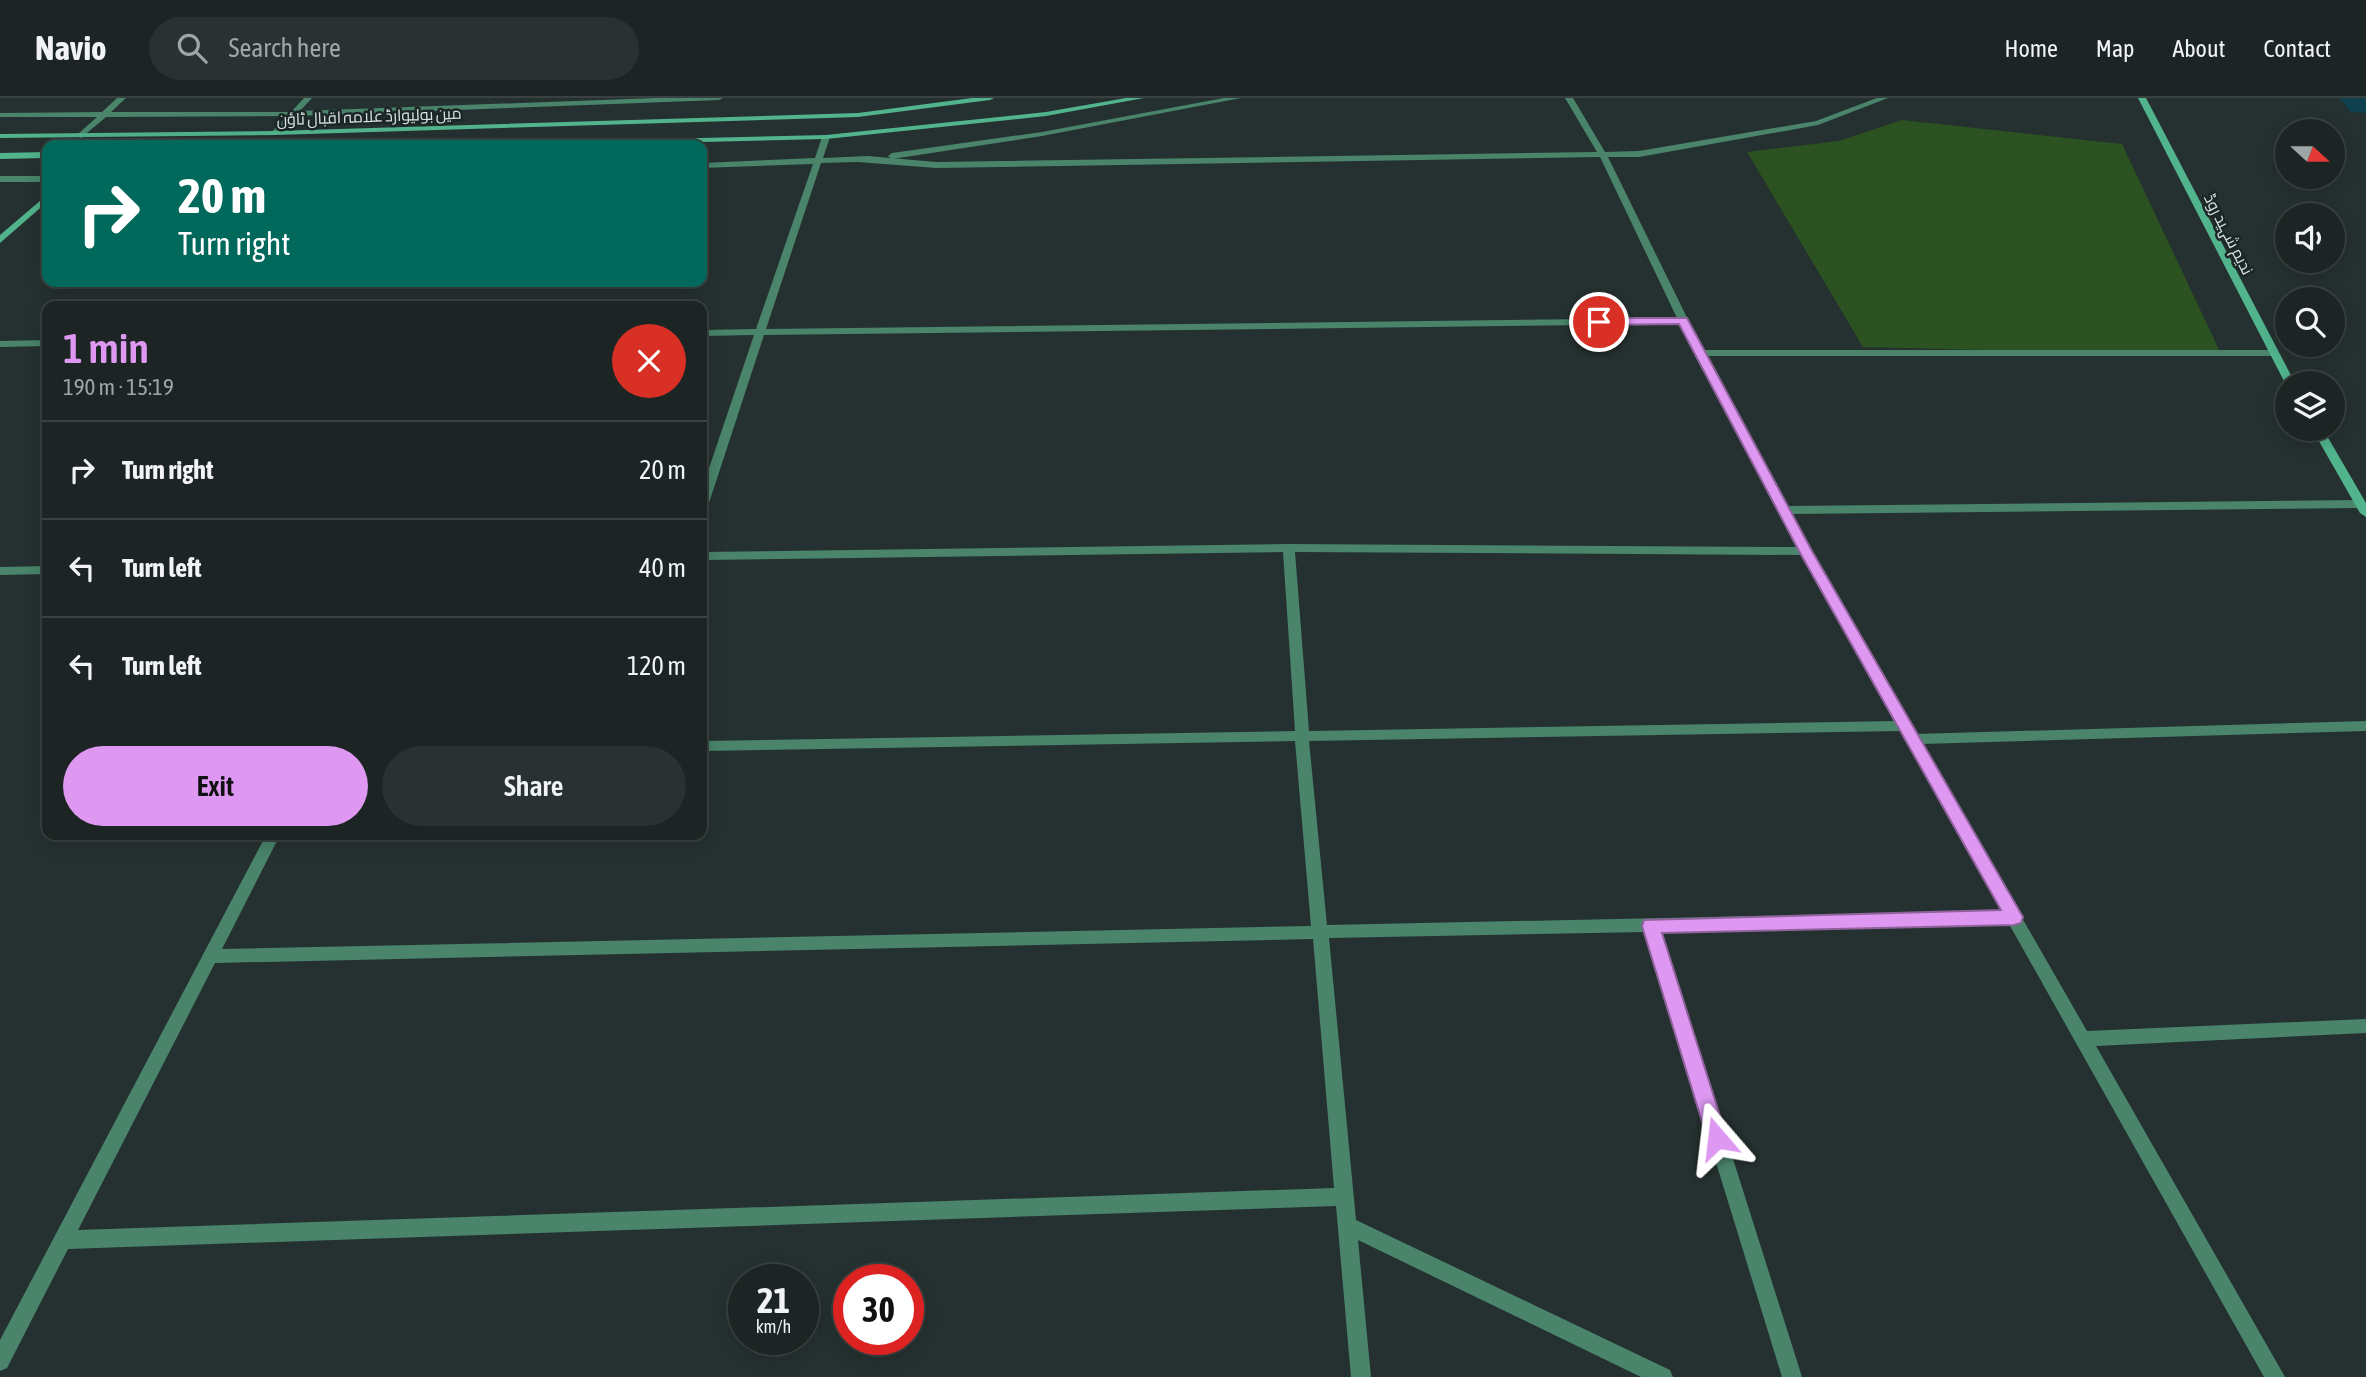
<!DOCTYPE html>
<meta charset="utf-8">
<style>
:root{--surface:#1c2524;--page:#293131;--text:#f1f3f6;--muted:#a0a5a6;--line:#3a4241;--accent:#de98f2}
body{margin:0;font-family:"Asap Condensed",Cairo,sans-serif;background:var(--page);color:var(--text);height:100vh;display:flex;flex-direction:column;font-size:26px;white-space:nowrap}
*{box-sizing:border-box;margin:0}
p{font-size:23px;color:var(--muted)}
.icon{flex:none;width:38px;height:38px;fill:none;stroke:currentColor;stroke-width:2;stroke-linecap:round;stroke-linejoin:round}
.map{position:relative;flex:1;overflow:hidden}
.sheet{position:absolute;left:42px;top:203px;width:665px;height:539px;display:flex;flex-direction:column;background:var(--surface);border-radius:14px;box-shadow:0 4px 18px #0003,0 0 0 2px var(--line)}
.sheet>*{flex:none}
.guide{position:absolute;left:42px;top:42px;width:665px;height:147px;border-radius:14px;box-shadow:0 4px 18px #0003,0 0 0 2px var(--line);background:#00695c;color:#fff;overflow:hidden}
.needle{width:46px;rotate:111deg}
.controls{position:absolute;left:2275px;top:21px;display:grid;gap:14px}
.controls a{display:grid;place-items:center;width:70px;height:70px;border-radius:50%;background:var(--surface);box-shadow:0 4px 18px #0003,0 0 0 2px var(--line);font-size:35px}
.speed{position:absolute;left:728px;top:1166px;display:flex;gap:14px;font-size:35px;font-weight:700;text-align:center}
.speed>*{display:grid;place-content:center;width:91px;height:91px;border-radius:50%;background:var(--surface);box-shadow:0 4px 18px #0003,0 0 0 2px var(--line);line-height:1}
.speed small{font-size:18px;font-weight:400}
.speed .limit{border:10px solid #d22;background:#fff;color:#111}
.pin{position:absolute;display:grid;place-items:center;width:60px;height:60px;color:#fff;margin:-30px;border:4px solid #fff;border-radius:50%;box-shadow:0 2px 7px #0007}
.me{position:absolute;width:77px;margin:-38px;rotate:343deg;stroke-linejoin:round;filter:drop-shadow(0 0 5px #0008)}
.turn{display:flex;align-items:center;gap:24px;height:147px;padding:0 21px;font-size:32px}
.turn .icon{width:91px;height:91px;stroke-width:2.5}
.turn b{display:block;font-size:49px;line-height:60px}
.round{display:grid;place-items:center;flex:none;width:74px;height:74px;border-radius:37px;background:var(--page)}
.headline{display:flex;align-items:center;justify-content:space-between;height:119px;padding:0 21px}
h1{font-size:42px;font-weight:600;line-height:52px;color:var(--accent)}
.primary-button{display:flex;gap:14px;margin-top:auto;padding:14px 21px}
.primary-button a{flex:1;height:80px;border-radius:42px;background:var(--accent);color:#111;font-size:28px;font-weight:600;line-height:80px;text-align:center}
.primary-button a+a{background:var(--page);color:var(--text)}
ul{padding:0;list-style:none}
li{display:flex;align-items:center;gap:21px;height:98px;padding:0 21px;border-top:2px solid var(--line)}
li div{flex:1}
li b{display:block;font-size:26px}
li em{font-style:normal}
header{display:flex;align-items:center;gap:42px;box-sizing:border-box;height:98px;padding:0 35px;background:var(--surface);border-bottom:2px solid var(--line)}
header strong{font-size:33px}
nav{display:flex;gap:38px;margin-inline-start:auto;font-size:24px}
.search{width:490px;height:63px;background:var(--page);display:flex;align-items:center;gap:18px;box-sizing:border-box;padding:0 24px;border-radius:38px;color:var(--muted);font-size:26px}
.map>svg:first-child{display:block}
</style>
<header>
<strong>Navio</strong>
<div class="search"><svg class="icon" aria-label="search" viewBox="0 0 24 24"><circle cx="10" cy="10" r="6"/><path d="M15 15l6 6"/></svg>Search here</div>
<nav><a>Home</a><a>Map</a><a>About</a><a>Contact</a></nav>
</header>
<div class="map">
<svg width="2366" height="1279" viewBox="0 0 2366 1279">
<rect width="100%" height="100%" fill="#253130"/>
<polygon fill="#2b5220" points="1902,22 2122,46 2222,258 1863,249 1747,54 1839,43"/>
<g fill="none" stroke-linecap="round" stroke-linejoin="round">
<g fill="#49846b" fill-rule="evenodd">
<polygon points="117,0 126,0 111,14 291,14 304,0 312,0 300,13 656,0 723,0 719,2 295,18 275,37 271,35 286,18 106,19 81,40 77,38 78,36 97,19 0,19 0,15 102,14"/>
<polygon points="1224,0 1241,0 1042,38 892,61 888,58 892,55 1042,34"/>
<path d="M 1565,0 L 1573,0 L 1605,54 L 1639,53 L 1816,23 L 1877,0 L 1888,0 L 1818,27 L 1639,59 L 1608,59 L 1703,252 L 2272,252 L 2277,255 L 2272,258 L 1706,258 L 1787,408 L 2361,402 L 2366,405 L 2365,409 L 2361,410 L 1791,416 L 1916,636 L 2366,623 L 2366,633 L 1922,646 L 2087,933 L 2366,921 L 2366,935 L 2096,948 L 2285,1279 L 2264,1279 L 2009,826 L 1661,833 L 1802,1279 L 1782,1279 L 1645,834 L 1329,840 L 1356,1122 L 1670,1272 L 1673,1279 L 1641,1279 L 1358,1142 L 1371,1279 L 1351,1279 L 1336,1108 L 68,1151 L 7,1270 L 0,1273 L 0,1242 L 266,737 L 280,737 L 222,851 L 1311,828 L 1295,643 L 702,653 L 702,643 L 1295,633 L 1283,454 L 702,462 L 702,454 L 1289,446 L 1797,449 L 1680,226 L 764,237 L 708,408 L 702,412 L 702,391 L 754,237 L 702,238 L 702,232 L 756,231 L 813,66 L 702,70 L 702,65 L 815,60 L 822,39 L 826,37 L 830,39 L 823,60 L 868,58 L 936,64 L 1597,54 ZM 1600,59 L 1677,220 L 766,231 L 821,65 L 858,64 L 936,70 ZM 1295,454 L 1801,457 L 1895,623 L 1309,633 ZM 1900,633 L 2001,813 L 1327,827 L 1309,643 ZM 1313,841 L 1334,1090 L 78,1132 L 215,865 Z"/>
<rect x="0" y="78" width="47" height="6"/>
<polygon points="47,242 47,248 0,249 0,243"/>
<polygon points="47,468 47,476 0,477 0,469"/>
</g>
<g fill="#51b48d" fill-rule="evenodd">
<polygon points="972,0 994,0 990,2 858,19 275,37 0,40 0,36 275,33 858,15"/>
<polygon points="1126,0 1144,0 1046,18 826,41 583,47 485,47 489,45 826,37 1046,14"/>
<polygon points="2138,0 2146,0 2295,285 2287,285 2287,287 2285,285"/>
<polygon points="47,54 47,60 0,61 0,55"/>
<polygon points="47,97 47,104 0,145 0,137"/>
<polygon points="2312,331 2323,331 2366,405 2366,419 2360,415"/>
</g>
</g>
<polygon fill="#0e414d" points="2339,0 2366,0 2366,15 2351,14"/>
<polygon fill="#de98f2" stroke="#90639d" stroke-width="2" points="1687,220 1812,453 2023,819 2021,825 2014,827 1662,835 1727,1040 1724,1047 1717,1050 1710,1047 1707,1040 1642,828 1644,822 2001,812 1799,453 1679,226 1599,227 1593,224 1599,220"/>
<g text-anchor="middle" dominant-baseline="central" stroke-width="5" stroke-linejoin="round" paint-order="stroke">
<g font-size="16" fill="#dae2e1" stroke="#1b2726">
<text transform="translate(369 18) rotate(-2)">مین بولیوارڈ علامہ اقبال ٹاؤن</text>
<text transform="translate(2229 136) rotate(63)">ندیم شہید روڈ</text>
</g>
</g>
</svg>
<div class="controls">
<a><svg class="needle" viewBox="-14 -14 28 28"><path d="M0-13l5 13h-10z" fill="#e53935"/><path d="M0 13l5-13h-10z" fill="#a0a5a6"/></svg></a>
<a><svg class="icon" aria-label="sound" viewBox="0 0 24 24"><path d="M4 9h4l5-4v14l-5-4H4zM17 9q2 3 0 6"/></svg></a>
<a><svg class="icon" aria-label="search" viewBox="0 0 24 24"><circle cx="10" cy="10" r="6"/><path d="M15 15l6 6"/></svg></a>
<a><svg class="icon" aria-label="layers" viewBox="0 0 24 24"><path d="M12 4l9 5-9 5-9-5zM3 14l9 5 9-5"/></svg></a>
</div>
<div class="speed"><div>21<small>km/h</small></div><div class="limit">30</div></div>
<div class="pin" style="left:1599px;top:224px;background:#d93025"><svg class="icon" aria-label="arrive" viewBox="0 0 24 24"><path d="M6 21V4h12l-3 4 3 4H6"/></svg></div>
<svg class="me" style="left:1717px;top:1040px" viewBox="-20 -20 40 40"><path d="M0-17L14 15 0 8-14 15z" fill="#de98f2" stroke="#fff" stroke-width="4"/></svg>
<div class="guide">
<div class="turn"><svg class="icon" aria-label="right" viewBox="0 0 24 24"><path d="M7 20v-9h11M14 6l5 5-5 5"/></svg><div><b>20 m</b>Turn right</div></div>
</div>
<section class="sheet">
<div class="headline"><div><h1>1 min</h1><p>190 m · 15:19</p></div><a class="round" style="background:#d93025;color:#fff"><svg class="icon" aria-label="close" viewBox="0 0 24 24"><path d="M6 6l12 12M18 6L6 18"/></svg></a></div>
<ul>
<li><svg class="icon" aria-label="right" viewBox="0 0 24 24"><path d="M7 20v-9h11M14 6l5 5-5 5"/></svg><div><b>Turn right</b></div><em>20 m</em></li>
<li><svg class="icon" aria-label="left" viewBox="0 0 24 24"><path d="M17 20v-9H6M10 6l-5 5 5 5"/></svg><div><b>Turn left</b></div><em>40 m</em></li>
<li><svg class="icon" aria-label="left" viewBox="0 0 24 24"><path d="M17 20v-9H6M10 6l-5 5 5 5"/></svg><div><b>Turn left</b></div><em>120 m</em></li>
</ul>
<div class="primary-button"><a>Exit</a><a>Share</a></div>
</section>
</div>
